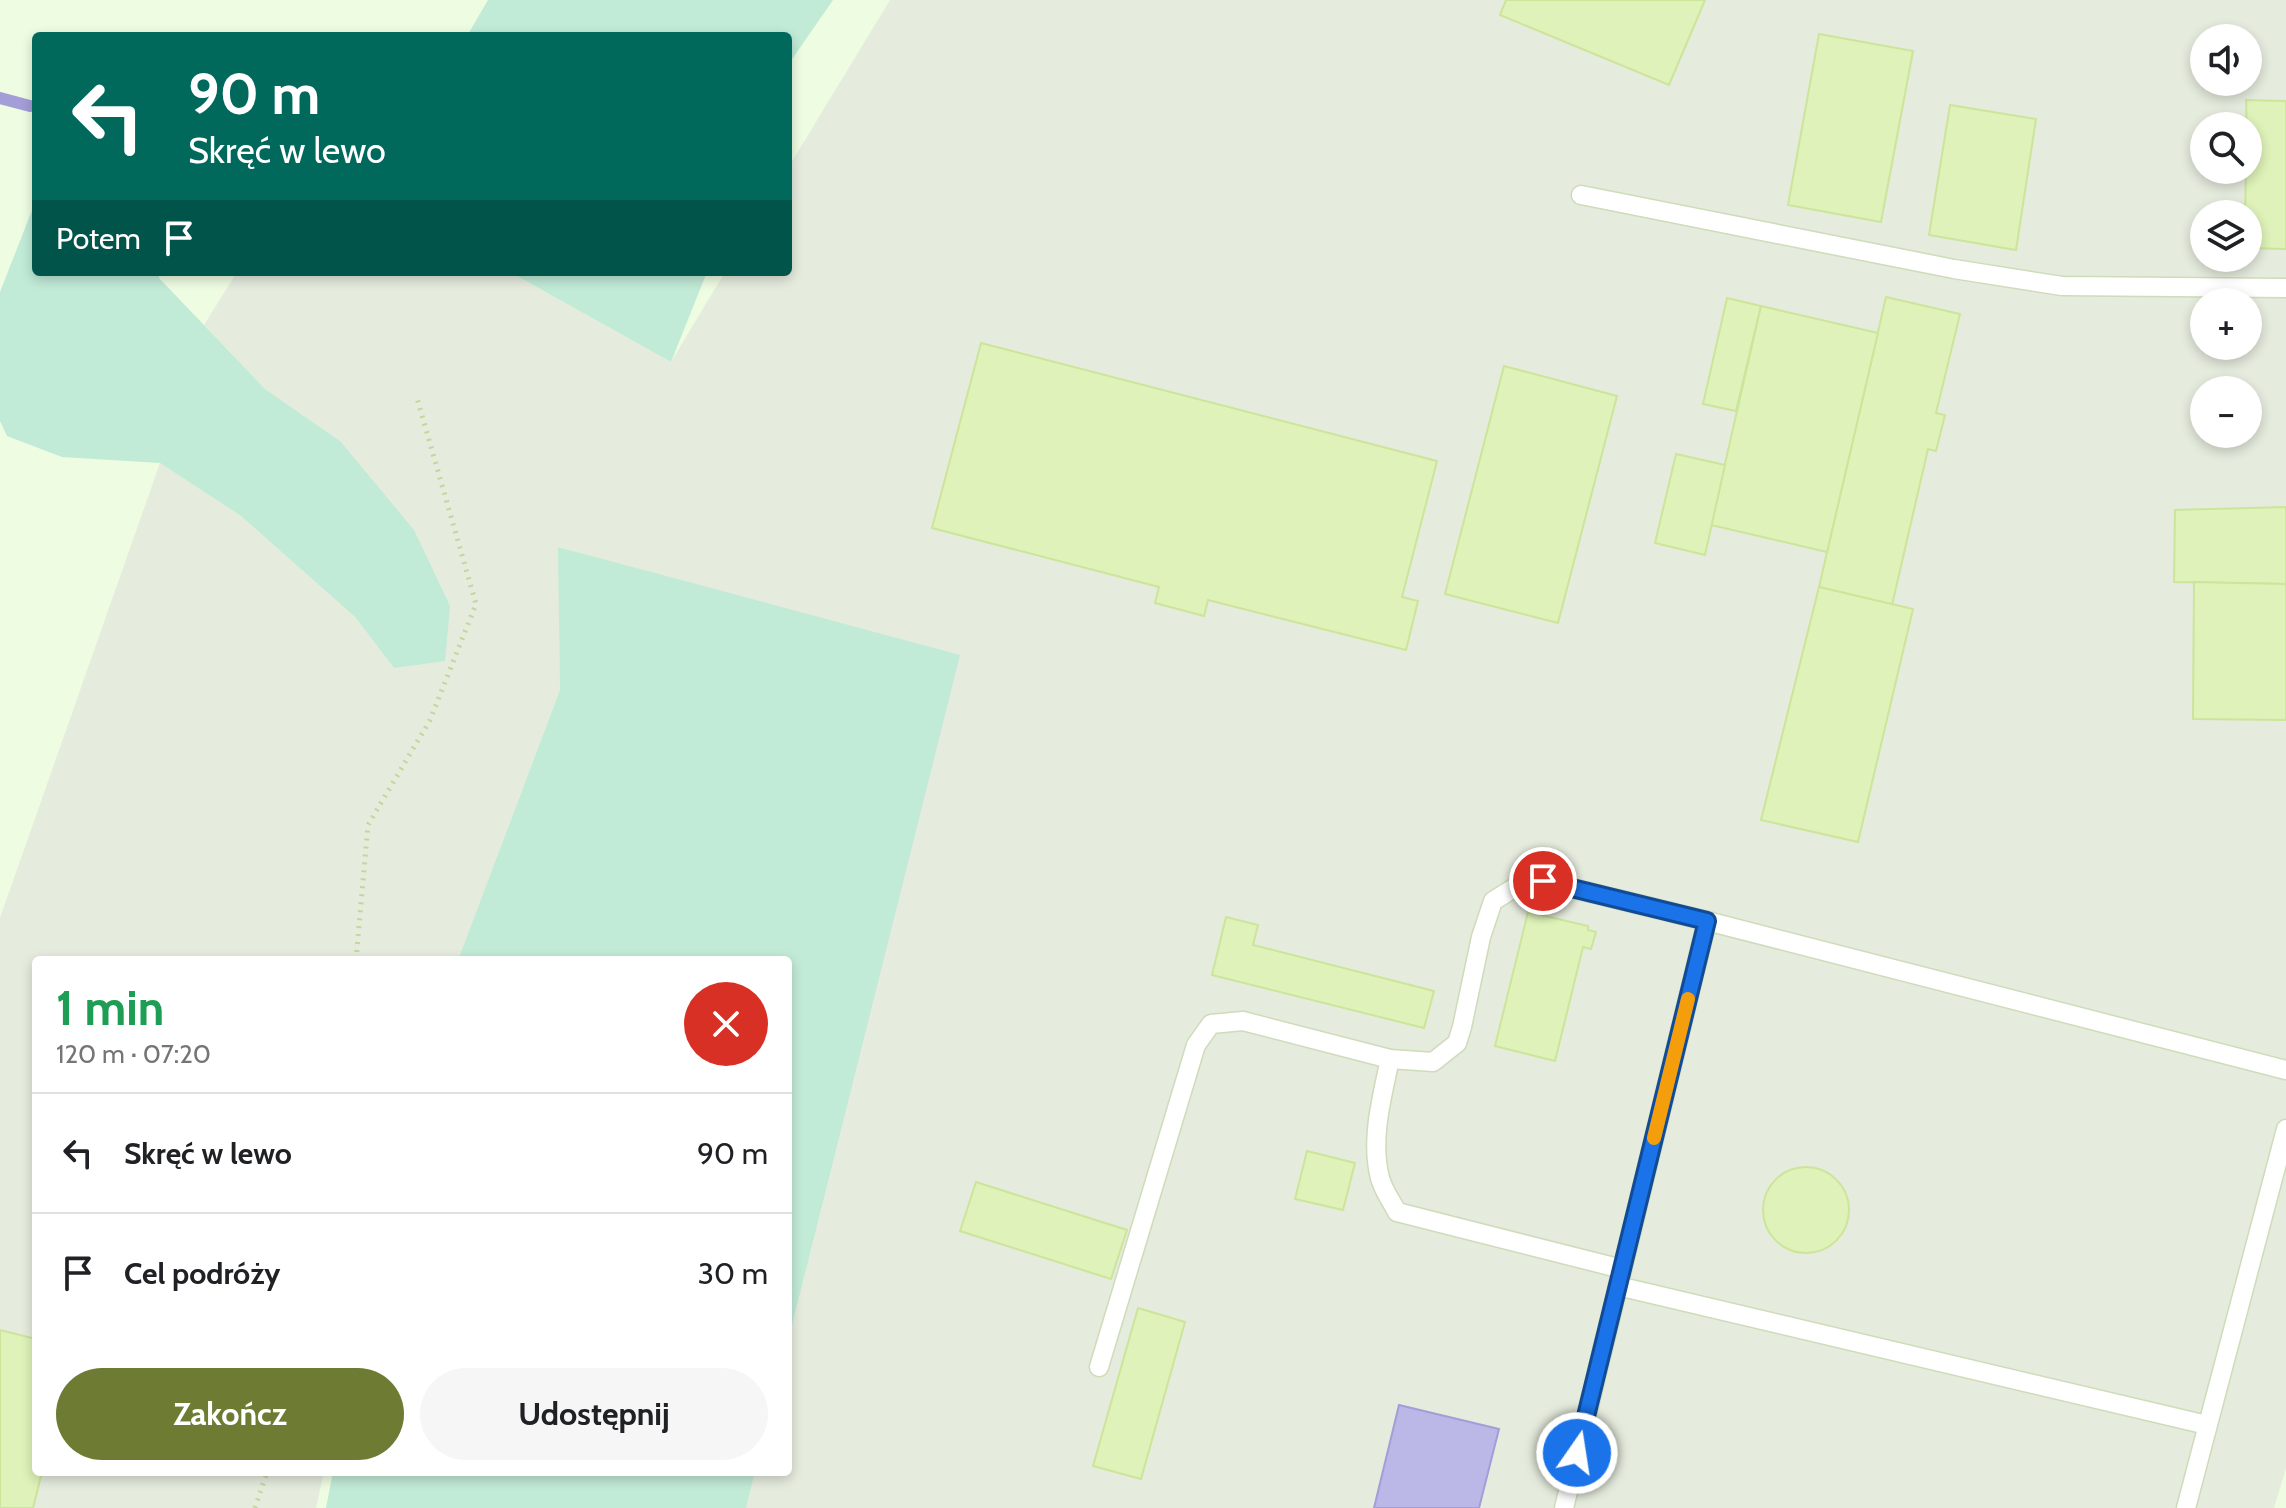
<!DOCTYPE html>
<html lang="pl">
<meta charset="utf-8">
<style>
:root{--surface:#fff;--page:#f6f6f6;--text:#202124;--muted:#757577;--line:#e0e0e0;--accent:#6d7b33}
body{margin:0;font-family:Cabin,sans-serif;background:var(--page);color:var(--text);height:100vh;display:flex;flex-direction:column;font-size:30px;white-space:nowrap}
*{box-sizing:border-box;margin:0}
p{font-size:26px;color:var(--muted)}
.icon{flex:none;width:44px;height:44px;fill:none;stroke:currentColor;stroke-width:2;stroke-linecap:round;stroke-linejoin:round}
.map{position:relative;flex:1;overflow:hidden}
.panel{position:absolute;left:32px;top:956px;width:760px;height:520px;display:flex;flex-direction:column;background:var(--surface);border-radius:8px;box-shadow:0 4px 12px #0003}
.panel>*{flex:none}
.hud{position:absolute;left:32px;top:32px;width:760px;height:244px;border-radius:8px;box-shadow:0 4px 12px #0003;background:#00695c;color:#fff;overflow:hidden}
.fabs{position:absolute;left:2190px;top:24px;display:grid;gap:16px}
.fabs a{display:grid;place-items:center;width:72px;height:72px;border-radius:50%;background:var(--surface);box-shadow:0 4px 12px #0003;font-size:40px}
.pin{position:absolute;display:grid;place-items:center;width:68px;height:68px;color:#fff;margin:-34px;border:4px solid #fff;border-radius:50%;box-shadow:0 2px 8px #0007}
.me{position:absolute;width:88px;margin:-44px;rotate:13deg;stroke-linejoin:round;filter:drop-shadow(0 0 6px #0008)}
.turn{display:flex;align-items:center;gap:28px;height:168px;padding:0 24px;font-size:36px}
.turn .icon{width:104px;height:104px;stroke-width:2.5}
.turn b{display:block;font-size:56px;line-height:68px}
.then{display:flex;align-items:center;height:76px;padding:0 24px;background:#0003;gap:16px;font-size:30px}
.round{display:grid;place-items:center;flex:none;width:84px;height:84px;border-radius:42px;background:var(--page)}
.head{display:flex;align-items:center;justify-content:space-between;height:136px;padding:0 24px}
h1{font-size:48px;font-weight:700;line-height:60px;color:#1e9e55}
.primary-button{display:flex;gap:16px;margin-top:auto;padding:16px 24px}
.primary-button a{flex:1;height:92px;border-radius:48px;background:var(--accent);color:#fff;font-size:32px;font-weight:700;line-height:92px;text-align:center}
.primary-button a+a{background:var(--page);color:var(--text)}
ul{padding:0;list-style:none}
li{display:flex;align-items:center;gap:24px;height:120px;padding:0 24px;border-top:2px solid var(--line)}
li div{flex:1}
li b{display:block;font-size:30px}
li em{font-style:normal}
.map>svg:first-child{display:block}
</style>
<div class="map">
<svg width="2286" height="1508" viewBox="0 0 2286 1508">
<rect width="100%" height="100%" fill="#eefce2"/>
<path fill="#e5ebdd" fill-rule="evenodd" d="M 890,0 L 2286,0 L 2286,1468 L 2274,1508 L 746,1508 L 755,1472 L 788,1472 L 788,1339 L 955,658 L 559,547 L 560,690 L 458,960 L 36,960 L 36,1472 L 324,1472 L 316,1508 L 0,1508 L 0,918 L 160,463 L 241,516 L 355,617 L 394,668 L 340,441 L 265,389 L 204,325 L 237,272 L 510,272 L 671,362 L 725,272 L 788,272 L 788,168 ZM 2204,38 L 2248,38 L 2248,82 L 2204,82 ZM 2204,126 L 2248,126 L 2248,170 L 2204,170 ZM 2204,214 L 2248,214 L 2248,258 L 2204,258 ZM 2204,302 L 2248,302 L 2248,346 L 2204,346 ZM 2204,390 L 2248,390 L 2248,434 L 2204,434 Z"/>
<g fill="#c1ead7">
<polygon points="488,0 833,0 788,65 788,36 467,36"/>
<polygon points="36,200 36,272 159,272 159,278 265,389 340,441 414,530 450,606 445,661 394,668 355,617 241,516 160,463 62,457 7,436 0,421 0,292"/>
<polygon points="510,272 707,272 671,362"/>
<polygon points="558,547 960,655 788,1341 788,960 458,960 560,690"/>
<polygon points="333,1472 755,1472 746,1508 326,1508"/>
</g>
<polygon fill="#bbb7e6" stroke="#a39dd8" stroke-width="2" points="1399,1405 1499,1429 1479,1508 1374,1508"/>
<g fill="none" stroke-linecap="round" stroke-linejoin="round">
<polyline stroke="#a39dd8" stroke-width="12" points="0,98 30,106"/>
</g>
<g fill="#dff2b9" stroke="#cce59a" stroke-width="2">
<polygon points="1506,0 1705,0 1669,85 1500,15"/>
<polygon points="1819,34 1913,51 1881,222 1788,205"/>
<polygon points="2246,100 2286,101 2286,249 2248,248 2248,214 2245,214 2246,170 2248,170"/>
<polygon points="1950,105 2036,119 2016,250 1929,235"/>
<polygon points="1886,297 1960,314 1936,413 1945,415 1936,451 1928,449 1892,605 1819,587"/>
<polygon points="1727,298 1761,306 1736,411 1703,404"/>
<polygon points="1761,306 1878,333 1827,552 1711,525"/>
<polygon points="981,343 1437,461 1402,597 1418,601 1406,650 1208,600 1204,616 1155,603 1159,587 932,528"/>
<polygon points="1504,366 1617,396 1558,623 1445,594"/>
<polygon points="1676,454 1725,465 1705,555 1655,543"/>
<polygon points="2286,507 2286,584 2174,582 2175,510"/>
<polygon points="2194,582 2286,584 2286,720 2193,719"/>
<polygon points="1819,587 1913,609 1858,842 1761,820"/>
<polygon points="1528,912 1588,926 1588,930 1596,932 1591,949 1583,947 1555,1061 1495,1046"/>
<polygon points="1226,917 1258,925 1253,945 1434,991 1424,1028 1212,975"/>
<polygon points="1307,1151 1355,1163 1343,1210 1295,1199"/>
<circle cx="1806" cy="1210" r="43"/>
<polygon points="976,1182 1127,1230 1111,1279 960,1231"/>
<polygon points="1138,1308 1185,1322 1141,1479 1093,1466"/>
<polygon points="0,1330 36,1339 36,1472 42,1472 33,1508 0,1508"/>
</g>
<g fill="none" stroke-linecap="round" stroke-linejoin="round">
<defs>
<g id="lane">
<polyline points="1581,195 1954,269 2062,286 2286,288"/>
<path d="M 1390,1059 C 1382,1097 1370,1140 1380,1178 C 1383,1190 1392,1202 1397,1212 L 1622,1269"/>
<polyline points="1618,1286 2207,1425"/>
<polyline points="1099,1367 1196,1045 1211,1024 1243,1021 1390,1059 1433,1062 1457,1043 1462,1027 1481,937 1493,901 1514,888 1543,881 1707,921"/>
<polyline points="1564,1508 1707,921 2286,1070"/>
<polyline points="2186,1508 2286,1129"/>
</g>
</defs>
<use href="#lane" stroke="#cddcb9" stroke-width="21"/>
<g stroke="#c3d79d" stroke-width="5" stroke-dasharray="2 6" stroke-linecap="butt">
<polyline points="356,960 368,825 430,720 476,604 417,398"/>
<polyline points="255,1508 267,1472"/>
</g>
<use href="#lane" stroke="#fff" stroke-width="18"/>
</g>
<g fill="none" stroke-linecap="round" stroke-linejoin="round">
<defs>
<polyline id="route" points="1543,881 1707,921 1577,1453"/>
</defs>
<use href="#route" stroke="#114b97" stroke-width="20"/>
<use href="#route" stroke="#1a73e8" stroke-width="14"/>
<polyline stroke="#f59e0b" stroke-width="14" points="1654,1138 1688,999"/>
</g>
</svg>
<div class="fabs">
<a><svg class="icon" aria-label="sound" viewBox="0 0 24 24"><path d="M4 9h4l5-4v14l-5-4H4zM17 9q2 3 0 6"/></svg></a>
<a><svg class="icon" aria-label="search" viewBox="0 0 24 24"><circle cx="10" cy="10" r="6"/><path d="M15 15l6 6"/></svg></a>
<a><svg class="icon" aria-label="layers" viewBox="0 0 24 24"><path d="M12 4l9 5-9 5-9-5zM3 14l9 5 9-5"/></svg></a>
<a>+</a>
<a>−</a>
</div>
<div class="pin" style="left:1543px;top:881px;background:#d93025"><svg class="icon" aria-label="arrive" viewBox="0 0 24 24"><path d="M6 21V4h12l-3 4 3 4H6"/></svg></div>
<svg class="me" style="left:1577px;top:1453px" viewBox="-20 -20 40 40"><circle r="17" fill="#1a73e8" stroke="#fff" stroke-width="3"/><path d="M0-11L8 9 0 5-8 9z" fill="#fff"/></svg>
<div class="hud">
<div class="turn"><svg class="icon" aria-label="left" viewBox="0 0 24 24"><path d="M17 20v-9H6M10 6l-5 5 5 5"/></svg><div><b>90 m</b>Skręć w lewo</div></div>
<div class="then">Potem<svg class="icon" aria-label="arrive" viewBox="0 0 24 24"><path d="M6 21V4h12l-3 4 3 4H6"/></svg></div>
</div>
<section class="panel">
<div class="head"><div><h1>1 min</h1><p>120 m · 07:20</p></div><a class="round" style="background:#d93025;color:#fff"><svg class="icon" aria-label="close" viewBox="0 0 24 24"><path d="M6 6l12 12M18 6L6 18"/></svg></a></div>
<ul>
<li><svg class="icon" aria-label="left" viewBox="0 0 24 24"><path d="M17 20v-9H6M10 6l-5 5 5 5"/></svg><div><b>Skręć w lewo</b></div><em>90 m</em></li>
<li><svg class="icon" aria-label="arrive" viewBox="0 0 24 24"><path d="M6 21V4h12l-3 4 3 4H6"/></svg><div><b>Cel podróży</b></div><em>30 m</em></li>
</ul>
<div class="primary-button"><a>Zakończ</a><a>Udostępnij</a></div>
</section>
</div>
